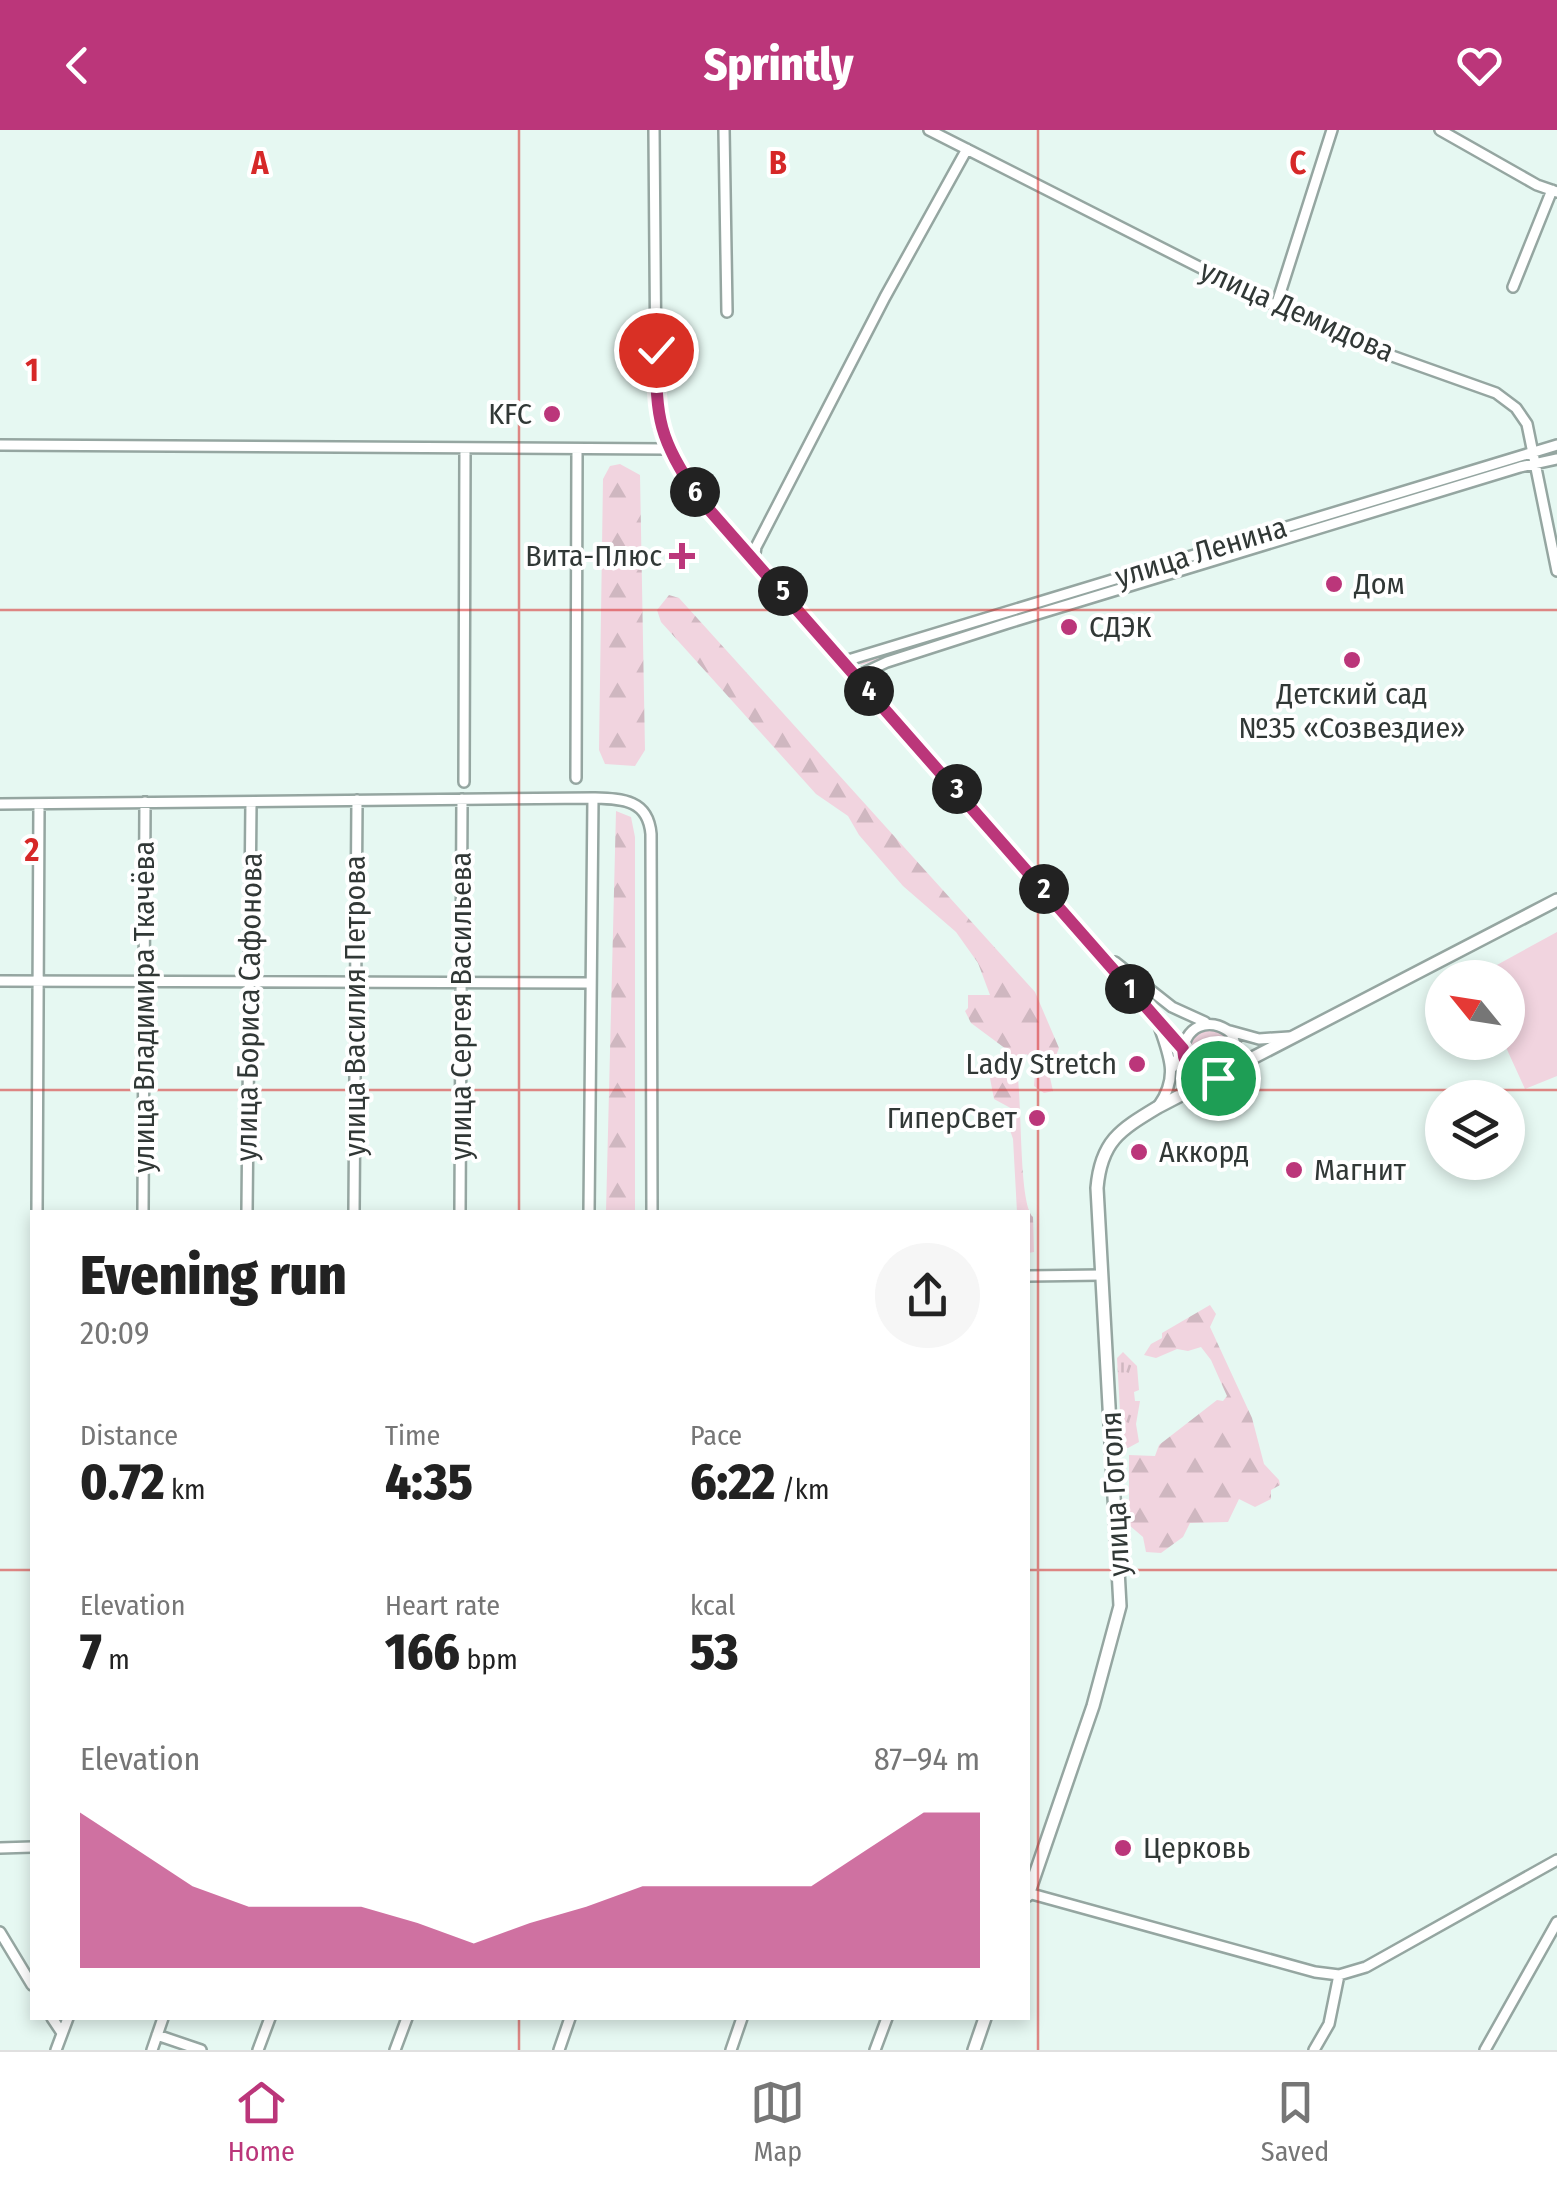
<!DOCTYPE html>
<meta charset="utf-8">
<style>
body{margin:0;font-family:"Fira Sans Condensed",sans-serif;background:#f6f6f6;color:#222;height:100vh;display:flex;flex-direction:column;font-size:38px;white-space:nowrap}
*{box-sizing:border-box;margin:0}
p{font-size:32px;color:#767676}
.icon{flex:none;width:55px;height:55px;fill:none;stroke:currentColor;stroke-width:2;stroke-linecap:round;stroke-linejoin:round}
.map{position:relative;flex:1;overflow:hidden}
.details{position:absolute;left:30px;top:1080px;width:1000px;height:810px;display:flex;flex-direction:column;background:#fff;border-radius:0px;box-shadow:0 5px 15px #0003}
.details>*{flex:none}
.needle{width:65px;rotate:300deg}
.buttons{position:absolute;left:1425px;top:830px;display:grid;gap:20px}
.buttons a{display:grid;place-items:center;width:100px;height:100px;border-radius:50%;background:#fff;box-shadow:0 5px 15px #0003;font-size:50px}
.pin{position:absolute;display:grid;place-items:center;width:85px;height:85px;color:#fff;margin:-42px;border:5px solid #fff;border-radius:50%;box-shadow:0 2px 10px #0007}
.km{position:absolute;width:50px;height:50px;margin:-25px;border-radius:50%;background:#222;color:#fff;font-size:28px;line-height:50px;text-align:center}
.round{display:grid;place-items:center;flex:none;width:105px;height:105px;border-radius:52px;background:#f6f6f6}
.headline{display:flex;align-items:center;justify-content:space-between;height:170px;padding:0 50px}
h1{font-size:55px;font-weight:800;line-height:75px}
.metrics{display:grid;grid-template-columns:repeat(3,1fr);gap:15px;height:170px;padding:10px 50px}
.metrics div{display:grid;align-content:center}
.metrics b{font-size:50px;font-weight:800}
.metrics small{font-size:28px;font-weight:400}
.metrics p{font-size:28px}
.chart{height:280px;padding:20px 50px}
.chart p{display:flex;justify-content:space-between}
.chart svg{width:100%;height:180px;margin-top:10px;fill:#bb367a;opacity:.7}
header{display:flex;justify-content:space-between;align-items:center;height:130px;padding:0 50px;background:#bb367a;color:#fff;font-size:45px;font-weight:800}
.tabs{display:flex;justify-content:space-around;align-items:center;height:140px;border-top:2px solid #e0e0e0;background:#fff;font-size:28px;color:#767676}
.tabs a{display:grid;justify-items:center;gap:5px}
.tabs .current{color:#bb367a}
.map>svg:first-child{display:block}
.grass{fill:url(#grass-tufts)}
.forest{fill:url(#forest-firs)}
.park{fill:#f1d4df}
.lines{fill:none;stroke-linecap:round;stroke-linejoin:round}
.minor-casing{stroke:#95a6a1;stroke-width:14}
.major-casing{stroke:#95a6a1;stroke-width:16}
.minor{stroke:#fff;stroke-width:9}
.major{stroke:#fff;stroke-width:11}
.route-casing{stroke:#fff;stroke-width:20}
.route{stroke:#bb367a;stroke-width:12}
.grid{fill:none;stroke:#d62828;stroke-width:2.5;stroke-opacity:0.55}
.poi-dot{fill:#bb367a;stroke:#fff;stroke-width:4}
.labels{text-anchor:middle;stroke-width:8;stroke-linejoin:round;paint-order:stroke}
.street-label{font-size:30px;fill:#313836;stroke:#fff}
.poi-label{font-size:30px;fill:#313836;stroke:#fff;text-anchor:start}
.grid-label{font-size:32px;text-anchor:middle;font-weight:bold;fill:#d62828;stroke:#fff;stroke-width:8;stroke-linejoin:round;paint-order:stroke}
</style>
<header><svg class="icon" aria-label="back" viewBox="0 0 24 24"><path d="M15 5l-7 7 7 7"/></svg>Sprintly<svg class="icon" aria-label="heart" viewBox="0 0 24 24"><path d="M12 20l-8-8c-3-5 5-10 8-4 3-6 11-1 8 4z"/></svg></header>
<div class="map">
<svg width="1557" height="1920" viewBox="0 0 1557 1920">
<defs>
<pattern id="grass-tufts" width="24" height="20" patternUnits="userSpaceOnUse" patternTransform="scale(2.5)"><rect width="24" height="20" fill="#f1d4df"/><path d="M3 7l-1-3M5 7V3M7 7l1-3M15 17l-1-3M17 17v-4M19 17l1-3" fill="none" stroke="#cfb7c0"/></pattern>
<pattern id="forest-firs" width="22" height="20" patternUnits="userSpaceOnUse" patternTransform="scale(2.5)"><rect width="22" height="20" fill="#f1d4df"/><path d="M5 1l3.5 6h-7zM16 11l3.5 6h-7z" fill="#cfb7c0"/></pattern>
</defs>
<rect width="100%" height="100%" fill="#e6f8f2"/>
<path class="grass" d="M1519 328V331L861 535 859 532Z
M1190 920a20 20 0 1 1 40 0a20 20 0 1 1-40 0Z
M1123 1222 1137 1236 1139 1260 1134 1262 1135 1271H1140L1136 1294 1139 1312 1128 1318 1122 1317 1117 1228Z"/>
<path class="forest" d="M620 334 640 345 645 620 635 636 605 634 599 620 603 349 610 336Z
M669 465 679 468 1035 862 1059 918 1049 943 1053 961 1044 963 1034 956 1036 931 1026 924 1016 935C1023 965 1018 1073 1033 1087L1034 1122 1028 1123V1082H1017L1013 1009 1010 1000 1016 981 994 969 988 938 998 936 1006 927V919L971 893 965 881 968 878V865H990L978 833 956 802 903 756 859 705 848 686 816 664 661 492 657 480Z
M616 681 631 687 635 707V1082H606Z
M1210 1175 1216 1184 1210 1197 1252 1288 1264 1334 1279 1350 1280 1355 1271 1360V1369L1255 1377 1239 1369 1228 1392 1190 1393 1183 1407 1161 1423 1146 1422 1143 1407 1129 1395V1325L1155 1326 1159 1315 1217 1270 1223 1271 1227 1266 1211 1230 1201 1217 1188 1221 1177 1219 1156 1228 1144 1225 1151 1214 1162 1208V1203Z"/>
<path class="park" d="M1557 802V946L1525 959 1504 913 1508 912V848L1475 847Z"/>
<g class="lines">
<defs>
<path id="minor" d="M654 0 656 250 659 296 667 319 699 367 1183 919 1173 937
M724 0 727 182
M929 0 1276 176 1364 216 1496 263 1516 278 1527 294 1557 441
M1440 0 1537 55 1557 62
M1513 157 1552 60
M1276 176 1332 0
M0 315 667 319
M754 429 756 417 885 167 967 19
M845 531 1557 315
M857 546 887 532 1005 494 1520 337 1557 329
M576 648 577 320
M464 652 465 320
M0 674 593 668C622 669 648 669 651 704L652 1082
M1115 832 1172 877 1205 892
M0 851 590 853
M1159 896C1169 926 1179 946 1159 975
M1230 901 1259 909 1289 907
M1214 948 1193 942 1183 925C1183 897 1209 885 1231 903L1237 919 1229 941
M37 1082 39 674
M143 1082 145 672
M247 1082 251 672
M354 1082 357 670
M460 1082 462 669
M589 1082 593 668
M1028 1146 1102 1145
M0 1718 32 1717
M1028 1763 1315 1842 1339 1845 1366 1837 1557 1730
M0 1802 32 1855
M52 1888 62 1903
M157 1905 201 1920
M56 1920 68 1888
M152 1920 163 1888
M258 1920 270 1888
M395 1920 407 1888
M559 1920 570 1888
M731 1920 742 1888
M875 1920 887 1888
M1314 1920 1329 1894 1339 1845
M1485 1920 1557 1792"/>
<path id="major" d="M1028 1765 1093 1576 1120 1476 1097 1058C1101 1011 1120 1000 1158 977L1557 770
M974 1920 985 1888"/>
</defs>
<use href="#minor" class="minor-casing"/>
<use href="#major" class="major-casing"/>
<use href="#minor" class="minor"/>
<use href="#major" class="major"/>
</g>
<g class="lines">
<defs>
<path id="route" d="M656 220C656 292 659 307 698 367L1183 919C1184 940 1198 948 1218 948"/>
</defs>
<use href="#route" class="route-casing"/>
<use href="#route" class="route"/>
</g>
<path class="grid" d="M519 0V1082M1038 0V1920M0 480H1557M0 960H1557M0 1440H32M1028 1440H1557M519 1888V1920"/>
<g class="poi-dot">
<circle cx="552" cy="284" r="10"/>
<path d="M677 411h10v10h10v10h-10v10h-10v-10h-10v-10h10z"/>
<circle cx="1334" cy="454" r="10"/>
<circle cx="1069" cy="497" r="10"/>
<circle cx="1352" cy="530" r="10"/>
<circle cx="1137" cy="934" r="10"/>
<circle cx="1037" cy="988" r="10"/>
<circle cx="1139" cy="1022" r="10"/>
<circle cx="1294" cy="1040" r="10"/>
<circle cx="1123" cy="1718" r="10"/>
</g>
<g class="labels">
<g class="street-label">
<text transform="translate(1297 181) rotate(24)" y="10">улица Демидова</text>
<text transform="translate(1201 422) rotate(-17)" y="10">улица Ленина</text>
<text transform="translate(355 876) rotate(-90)" y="10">улица Василия Петрова</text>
<text transform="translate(461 876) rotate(-90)" y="10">улица Сергея Васильева</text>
<text transform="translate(144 877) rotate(-90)" y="10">улица Владимира Ткачёва</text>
<text transform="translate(249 877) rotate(-89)" y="10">улица Бориса Сафонова</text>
<text transform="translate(1115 1364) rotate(-93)" y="10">улица Гоголя</text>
</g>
<g class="poi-label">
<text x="532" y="294" text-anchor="end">KFC</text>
<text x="662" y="436" text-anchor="end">Вита-Плюс</text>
<text x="1354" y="464">Дом</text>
<text x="1089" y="507">СДЭК</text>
<text x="1352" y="574" text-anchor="middle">Детский сад<tspan x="1352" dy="34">№35 «Созвездие»</tspan></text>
<text x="1117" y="944" text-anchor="end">Lady Stretch</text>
<text x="1017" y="998" text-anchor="end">ГиперСвет</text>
<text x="1159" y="1032">Аккорд</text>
<text x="1314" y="1050">Магнит</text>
<text x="1143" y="1728">Церковь</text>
</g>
</g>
<g class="grid-label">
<text x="260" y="44">A</text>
<text x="778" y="44">B</text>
<text x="1298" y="44">C</text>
<text x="32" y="251">1</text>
<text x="32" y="731">2</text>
</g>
</svg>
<div class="buttons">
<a><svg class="needle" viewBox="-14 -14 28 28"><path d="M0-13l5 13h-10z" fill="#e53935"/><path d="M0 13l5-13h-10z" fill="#767676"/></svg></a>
<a><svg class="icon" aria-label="layers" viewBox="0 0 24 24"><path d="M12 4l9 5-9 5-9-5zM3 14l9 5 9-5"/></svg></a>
</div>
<div class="pin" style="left:1218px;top:948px;background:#1e9e55"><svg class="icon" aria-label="arrive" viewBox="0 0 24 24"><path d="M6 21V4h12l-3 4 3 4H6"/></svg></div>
<div class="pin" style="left:656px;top:220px;background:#d93025"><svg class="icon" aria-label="check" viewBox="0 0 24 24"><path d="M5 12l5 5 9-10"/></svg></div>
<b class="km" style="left:1130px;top:859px">1</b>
<b class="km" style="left:1044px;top:759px">2</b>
<b class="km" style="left:957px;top:659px">3</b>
<b class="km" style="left:869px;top:561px">4</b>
<b class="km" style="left:783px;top:461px">5</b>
<b class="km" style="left:695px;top:362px">6</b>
<section class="details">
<div class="headline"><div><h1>Evening run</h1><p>20:09</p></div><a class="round"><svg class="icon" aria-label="share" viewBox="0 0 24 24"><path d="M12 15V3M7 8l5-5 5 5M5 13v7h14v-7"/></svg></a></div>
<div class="metrics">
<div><p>Distance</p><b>0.72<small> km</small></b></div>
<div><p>Time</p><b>4:35</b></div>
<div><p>Pace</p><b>6:22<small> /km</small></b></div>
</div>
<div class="metrics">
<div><p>Elevation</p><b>7<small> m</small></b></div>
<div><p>Heart rate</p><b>166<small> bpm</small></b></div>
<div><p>kcal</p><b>53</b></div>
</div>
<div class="chart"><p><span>Elevation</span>87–94 m</p>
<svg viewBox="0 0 160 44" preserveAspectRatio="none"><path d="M0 44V6L10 15L20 24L30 29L40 29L50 29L60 33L70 38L80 33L90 29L100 24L110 24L120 24L130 24L140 15L150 6L160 6V44z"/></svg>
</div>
</section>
</div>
<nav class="tabs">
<a class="current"><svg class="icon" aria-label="home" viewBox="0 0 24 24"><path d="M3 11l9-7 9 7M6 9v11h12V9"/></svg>Home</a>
<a><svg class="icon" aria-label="map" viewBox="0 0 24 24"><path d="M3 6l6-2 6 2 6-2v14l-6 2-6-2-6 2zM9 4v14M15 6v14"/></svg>Map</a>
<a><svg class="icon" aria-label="saved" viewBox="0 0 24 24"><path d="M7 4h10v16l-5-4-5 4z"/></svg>Saved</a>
</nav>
